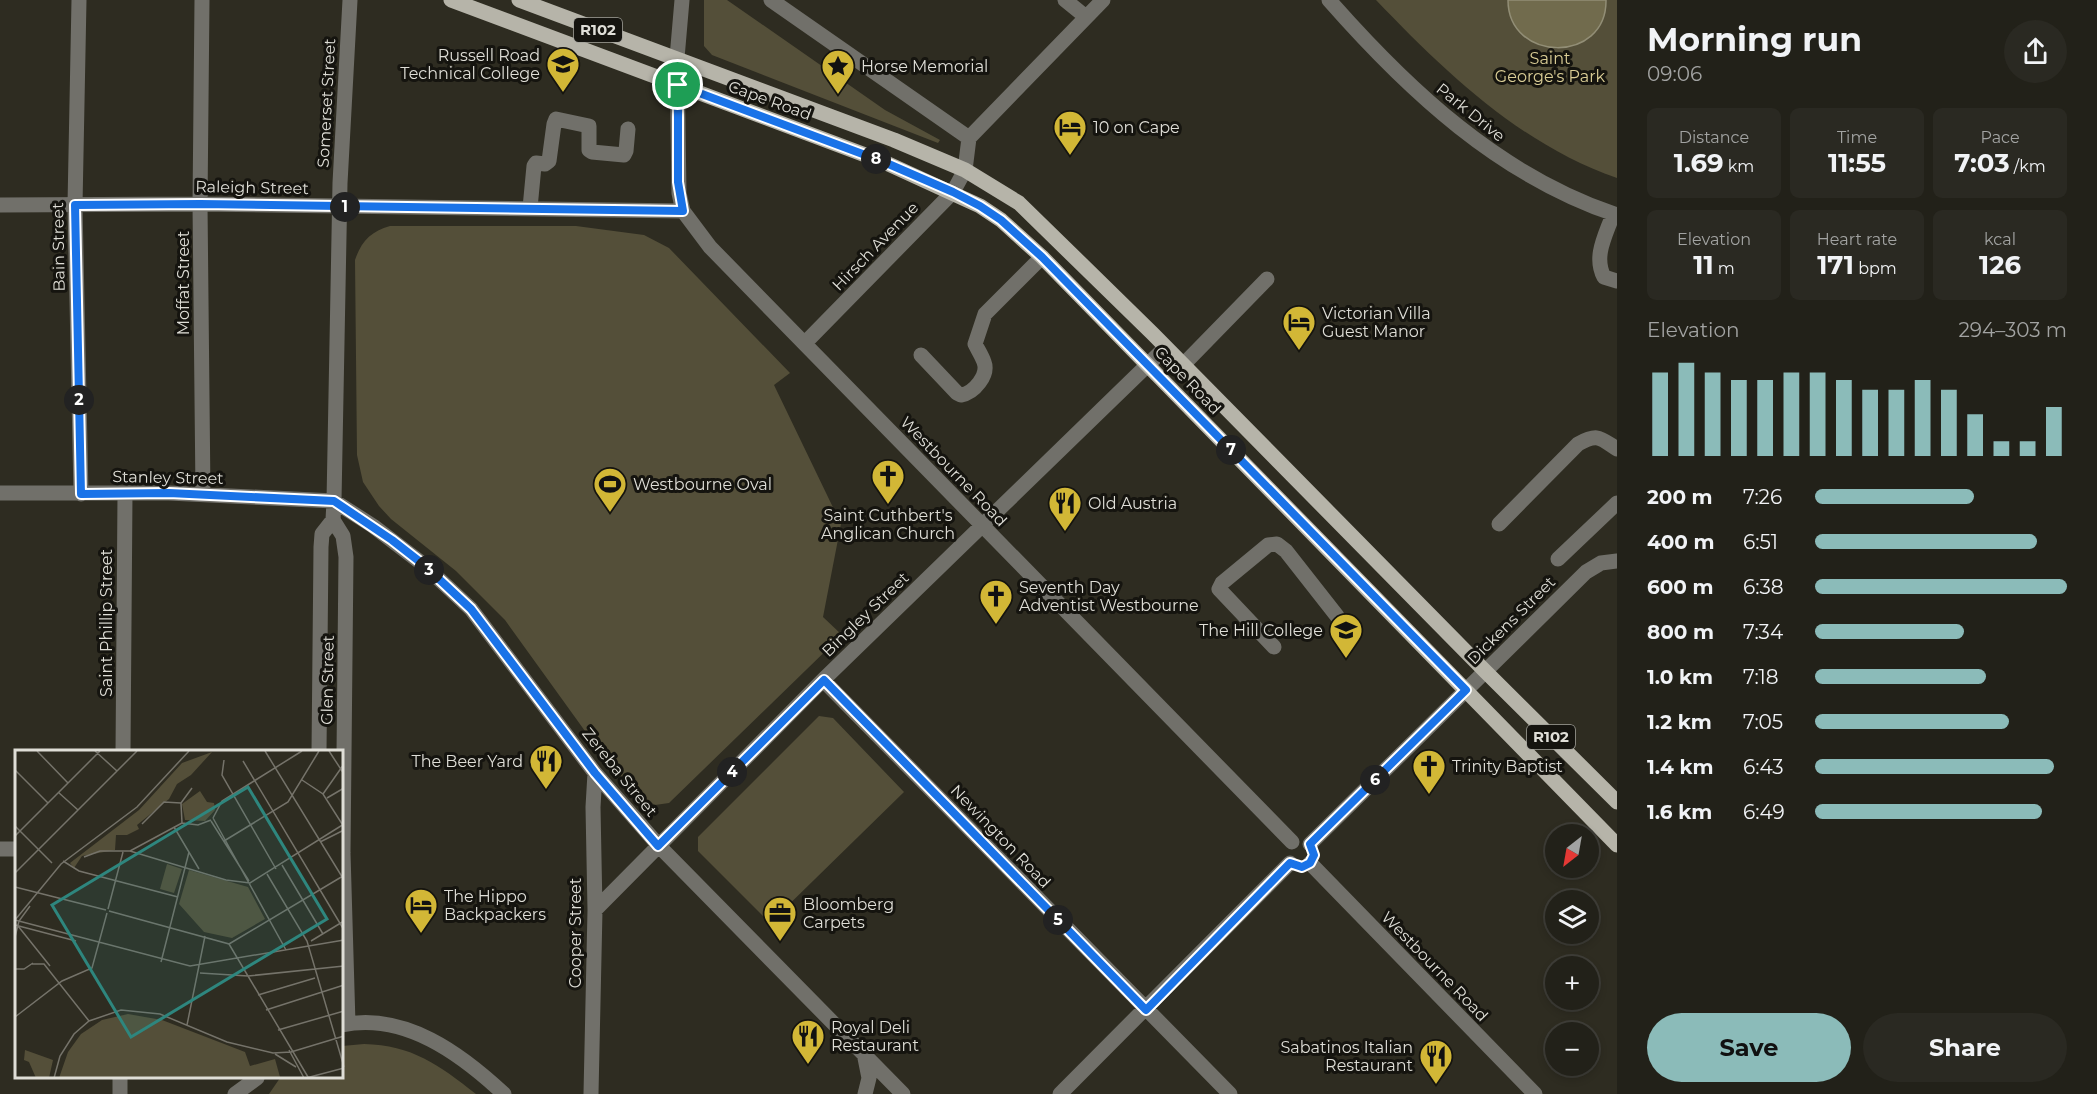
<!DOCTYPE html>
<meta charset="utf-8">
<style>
body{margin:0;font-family:Montserrat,sans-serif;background:#2a2922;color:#f1f3f6;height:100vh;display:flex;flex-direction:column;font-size:22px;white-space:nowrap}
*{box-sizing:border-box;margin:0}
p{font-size:20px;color:#a2a3a2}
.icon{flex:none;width:33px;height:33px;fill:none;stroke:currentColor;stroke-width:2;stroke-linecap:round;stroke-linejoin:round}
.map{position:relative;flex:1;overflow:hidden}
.side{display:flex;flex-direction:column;background:#222119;width:480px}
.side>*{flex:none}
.needle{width:39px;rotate:211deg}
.tools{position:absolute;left:1545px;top:824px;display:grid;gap:12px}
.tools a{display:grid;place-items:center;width:54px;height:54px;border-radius:50%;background:#222119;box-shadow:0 3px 9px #0003,0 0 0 2px #3f3e38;font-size:30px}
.pin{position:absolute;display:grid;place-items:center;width:51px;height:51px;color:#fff;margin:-26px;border:3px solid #fff;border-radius:50%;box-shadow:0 2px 6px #0007}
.km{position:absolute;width:30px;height:30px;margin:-15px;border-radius:50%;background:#222;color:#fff;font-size:16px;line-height:30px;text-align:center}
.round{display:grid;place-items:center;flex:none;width:63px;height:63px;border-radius:32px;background:#2a2922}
.headline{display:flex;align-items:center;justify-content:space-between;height:102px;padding:0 30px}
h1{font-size:33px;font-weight:700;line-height:45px}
.metrics{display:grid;grid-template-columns:repeat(3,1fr);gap:9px;height:102px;padding:6px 30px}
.metrics div{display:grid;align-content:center;border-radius:9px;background:#2a2922;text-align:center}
.metrics b{font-size:26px;font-weight:700}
.metrics small{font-size:16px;font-weight:400}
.metrics p{font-size:16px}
.chart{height:168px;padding:12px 30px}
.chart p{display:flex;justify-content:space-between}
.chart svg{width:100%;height:108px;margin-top:6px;stroke:#8bbbb9;stroke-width:6}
.primary-button{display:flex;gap:12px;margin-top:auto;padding:12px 30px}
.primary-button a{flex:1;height:69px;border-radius:36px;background:#8bbbb9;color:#111;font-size:24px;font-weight:700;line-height:69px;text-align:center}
.primary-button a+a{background:#2a2922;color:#f1f3f6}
ul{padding:0 30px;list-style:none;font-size:20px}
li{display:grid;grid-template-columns:96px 72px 1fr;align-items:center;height:45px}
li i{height:15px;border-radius:8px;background:#8bbbb9}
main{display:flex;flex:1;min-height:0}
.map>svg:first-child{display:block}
.green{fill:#544f39}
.water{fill:#716b4d;stroke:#928e76;stroke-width:1.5}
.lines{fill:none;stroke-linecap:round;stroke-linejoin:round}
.minor{stroke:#71706a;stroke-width:15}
.major{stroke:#b6b4a9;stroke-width:15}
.route-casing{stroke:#fff;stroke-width:12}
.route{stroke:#1a73e8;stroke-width:8}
.labels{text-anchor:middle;stroke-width:6;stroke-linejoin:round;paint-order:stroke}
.shield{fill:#15140f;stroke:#a2a19b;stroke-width:1.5}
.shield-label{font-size:15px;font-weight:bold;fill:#dfded7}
.poi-label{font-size:16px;fill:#dfded7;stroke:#15140f;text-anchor:start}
.park-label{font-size:16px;fill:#dbce96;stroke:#15140f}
.street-label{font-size:16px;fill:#dfded7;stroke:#15140f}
.inset-road{fill:none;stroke:#75736a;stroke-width:1.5}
.view{fill:#2e867e;fill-opacity:0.15;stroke:#2e867e;stroke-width:3}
.inset-edge{fill:none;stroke:#dfded7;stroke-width:3}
</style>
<main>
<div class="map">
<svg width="1617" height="1094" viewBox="0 0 1617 1094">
<rect width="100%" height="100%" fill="#2e2c21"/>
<path class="green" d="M704 0H727L885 110 940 140 938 143 712 55 704 46Z
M1376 0H1617V178C1521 145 1445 72 1376 0Z
M390 226H576L644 235 669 248 790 373 774 385 841 524 823 617 842 635 669 803 655 805 645 799 608 763 505 620 456 571 391 519 379 506 363 482 357 455 355 260C361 242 371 231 390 226Z
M819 716 833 718 904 792 770 923 698 851V837Z
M364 1044C412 1045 439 1065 476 1094H269L280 1078H342V1046Z"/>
<path class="water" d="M1508 0H1606C1607 64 1508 63 1508 0Z"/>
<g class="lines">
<path class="minor" d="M79 0 75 205 81 494
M202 0 200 204 203 495
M682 0 677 58 679 193 683 211 710 247 1292 842
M771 0 969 138
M1065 0 1086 17
M1329 0C1409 91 1500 176 1617 215
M0 205 200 204 683 211
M530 208 534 166 536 163 545 164 549 161 554 124 556 119 589 126V150L592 152 624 155 626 151 628 129
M1613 214C1606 235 1593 256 1604 277L1617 281
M805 343 953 192 965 170 969 138 1103 0
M921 355 957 393 961 395C974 393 989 375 984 362 982 356 978 350 975 344L985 314 1042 257
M1183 365 1267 279
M0 493H169L334 501 373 526 424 565 471 609 595 773 659 846 903 1094
M333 520 343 536 346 557 343 853 348 1024
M1499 524 1578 444C1598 433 1600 438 1617 449
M1558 559 1617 503
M1274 647 1219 589 1222 583 1268 545 1277 544 1286 551 1337 616
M823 680 1230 1094
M123 752 125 494
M319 752 321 547 322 534 333 520 334 501 340 183 350 0
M1310 844 1586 572 1601 563 1617 561
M0 849H16
M1310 863 1535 1094
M595 910 823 680 1165 348
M342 1025C405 1012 461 1054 504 1094
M864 1053 869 1078 865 1094
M120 1094V1078
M235 1094 257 1078
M591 1094 595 910 593 807 595 773
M1060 1094 1290 863"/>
<path class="major" d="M451 0 884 162 980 206 1001 220 1042 257 1617 845
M519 0 894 140 965 170 1019 203 1153 334 1486 672 1617 802"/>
</g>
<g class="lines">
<defs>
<path id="route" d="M678 85 884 162 953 192 980 206 1001 220 1042 257 1466 690 1310 844 1314 855 1310 863 1302 867 1290 863 1146 1010 824 680 658 846 595 773 471 609 424 565 392 540 334 501 169 493 81 494 75 205 200 204 683 211 678 182Z"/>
</defs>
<use href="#route" class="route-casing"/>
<use href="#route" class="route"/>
</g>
<defs>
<symbol id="university-pin" viewBox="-11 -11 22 30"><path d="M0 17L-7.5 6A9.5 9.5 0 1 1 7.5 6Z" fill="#d2b736" stroke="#15140f"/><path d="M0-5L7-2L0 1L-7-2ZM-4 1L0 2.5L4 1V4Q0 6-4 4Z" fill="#111"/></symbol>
<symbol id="sight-pin" viewBox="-11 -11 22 30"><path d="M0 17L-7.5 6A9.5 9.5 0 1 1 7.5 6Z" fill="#d2b736" stroke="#15140f"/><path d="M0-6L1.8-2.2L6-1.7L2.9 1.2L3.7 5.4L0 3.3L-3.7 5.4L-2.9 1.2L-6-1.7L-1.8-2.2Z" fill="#111"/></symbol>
<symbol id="hotel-pin" viewBox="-11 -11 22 30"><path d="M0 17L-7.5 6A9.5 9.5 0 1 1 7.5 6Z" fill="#d2b736" stroke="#15140f"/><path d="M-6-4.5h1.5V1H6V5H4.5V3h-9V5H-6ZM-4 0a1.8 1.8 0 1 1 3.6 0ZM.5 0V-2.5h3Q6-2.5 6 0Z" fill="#111"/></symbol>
<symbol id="church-pin" viewBox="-11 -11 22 30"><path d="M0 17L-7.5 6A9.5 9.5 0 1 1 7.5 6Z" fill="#d2b736" stroke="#15140f"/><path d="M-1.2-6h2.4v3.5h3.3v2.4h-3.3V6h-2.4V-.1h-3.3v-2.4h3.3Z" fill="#111"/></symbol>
<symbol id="stadium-pin" viewBox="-11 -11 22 30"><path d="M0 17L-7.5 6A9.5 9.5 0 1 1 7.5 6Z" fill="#d2b736" stroke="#15140f"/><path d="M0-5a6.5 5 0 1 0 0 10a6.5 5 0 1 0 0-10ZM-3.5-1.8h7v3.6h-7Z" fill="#111"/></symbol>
<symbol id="restaurant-pin" viewBox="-11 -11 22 30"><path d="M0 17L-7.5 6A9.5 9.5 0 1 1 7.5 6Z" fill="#d2b736" stroke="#15140f"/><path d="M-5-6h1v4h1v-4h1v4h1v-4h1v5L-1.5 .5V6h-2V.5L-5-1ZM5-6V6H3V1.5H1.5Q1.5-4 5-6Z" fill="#111"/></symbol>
<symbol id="school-pin" viewBox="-11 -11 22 30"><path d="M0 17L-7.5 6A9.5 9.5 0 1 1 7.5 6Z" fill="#d2b736" stroke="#15140f"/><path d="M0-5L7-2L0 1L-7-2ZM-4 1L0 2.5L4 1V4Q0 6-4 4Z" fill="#111"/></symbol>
<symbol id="office-pin" viewBox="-11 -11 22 30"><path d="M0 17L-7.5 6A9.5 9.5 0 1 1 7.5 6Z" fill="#d2b736" stroke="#15140f"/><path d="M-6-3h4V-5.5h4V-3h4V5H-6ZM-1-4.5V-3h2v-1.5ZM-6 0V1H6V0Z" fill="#111"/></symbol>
</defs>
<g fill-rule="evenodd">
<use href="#university-pin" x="544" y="45" width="38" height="52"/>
<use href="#sight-pin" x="819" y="47" width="38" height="52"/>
<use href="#hotel-pin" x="1051" y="108" width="38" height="52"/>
<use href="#hotel-pin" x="1280" y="303" width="38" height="52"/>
<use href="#church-pin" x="869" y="457" width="38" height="52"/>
<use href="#stadium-pin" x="591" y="465" width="38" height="52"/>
<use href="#restaurant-pin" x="1046" y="484" width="38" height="52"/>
<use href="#church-pin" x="977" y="577" width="38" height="52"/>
<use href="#school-pin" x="1327" y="611" width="38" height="52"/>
<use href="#restaurant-pin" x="527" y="742" width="38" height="52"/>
<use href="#church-pin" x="1410" y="747" width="38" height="52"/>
<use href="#hotel-pin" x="402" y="886" width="38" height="52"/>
<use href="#office-pin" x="761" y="894" width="38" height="52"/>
<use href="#restaurant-pin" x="789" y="1017" width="38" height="52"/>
<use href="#restaurant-pin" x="1417" y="1037" width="38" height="52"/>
</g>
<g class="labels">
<g class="shield">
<rect x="574" y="18" width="48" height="24" rx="4.5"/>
<rect x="1527" y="725" width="48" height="24" rx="4.5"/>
</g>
<g class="shield-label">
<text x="598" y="35">R102</text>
<text x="1551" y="742">R102</text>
</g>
<g class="poi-label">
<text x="540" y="61" text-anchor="end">Russell Road<tspan x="540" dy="18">Technical College</tspan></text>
<text x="861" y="72">Horse Memorial</text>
<text x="1093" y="133">10 on Cape</text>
<text x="1322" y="319">Victorian Villa<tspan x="1322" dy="18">Guest Manor</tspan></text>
<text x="633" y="490">Westbourne Oval</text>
<text x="1088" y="509">Old Austria</text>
<text x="888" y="521" text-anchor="middle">Saint Cuthbert's<tspan x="888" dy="18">Anglican Church</tspan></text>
<text x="1019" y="593">Seventh Day<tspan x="1019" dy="18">Adventist Westbourne</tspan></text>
<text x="1323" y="636" text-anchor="end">The Hill College</text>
<text x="523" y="767" text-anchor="end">The Beer Yard</text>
<text x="1452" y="772">Trinity Baptist</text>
<text x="444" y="902">The Hippo<tspan x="444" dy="18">Backpackers</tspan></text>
<text x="803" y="910">Bloomberg<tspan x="803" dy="18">Carpets</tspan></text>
<text x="831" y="1033">Royal Deli<tspan x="831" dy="18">Restaurant</tspan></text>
<text x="1413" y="1053" text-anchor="end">Sabatinos Italian<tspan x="1413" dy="18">Restaurant</tspan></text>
</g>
<g class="park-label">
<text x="1550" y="64">Saint<tspan x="1550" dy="18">George's Park</tspan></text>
</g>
<g class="street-label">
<text transform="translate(770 100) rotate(20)" y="6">Cape Road</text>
<text transform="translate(326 103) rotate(-87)" y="6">Somerset Street</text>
<text transform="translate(1471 112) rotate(39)" y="6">Park Drive</text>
<text transform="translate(252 187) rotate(1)" y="6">Raleigh Street</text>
<text transform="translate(875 246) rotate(-46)" y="6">Hirsch Avenue</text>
<text transform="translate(58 247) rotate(-91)" y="6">Bain Street</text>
<text transform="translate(183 283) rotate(-90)" y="6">Moffat Street</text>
<text transform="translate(1188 380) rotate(46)" y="6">Cape Road</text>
<text transform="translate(954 471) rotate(46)" y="6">Westbourne Road</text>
<text transform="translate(168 477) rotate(1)" y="6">Stanley Street</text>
<text transform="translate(865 614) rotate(-44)" y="6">Bingley Street</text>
<text transform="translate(1511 620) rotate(-45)" y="6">Dickens Street</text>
<text transform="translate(106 623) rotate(-90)" y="6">Saint Phillip Street</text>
<text transform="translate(327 680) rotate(-89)" y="6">Glen Street</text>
<text transform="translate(620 772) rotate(51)" y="6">Zereba Street</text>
<text transform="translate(1001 836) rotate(46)" y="6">Newington Road</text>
<text transform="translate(575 933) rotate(-90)" y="6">Cooper Street</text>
<text transform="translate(1435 966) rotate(46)" y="6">Westbourne Road</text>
</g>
</g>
<g transform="translate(15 750)">
<rect width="328" height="328" fill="#2e2c21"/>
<path d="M197 2 176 25 162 34 154 49 122 75 124 79 112 85H101L100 100 67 106 59 118 55 113 124 60 167 13ZM185 41 192 52 199 53 200 60 190 71 170 70 167 54ZM152 114 167 119 159 143 145 139ZM174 120 233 137 250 169 217 188 189 182 164 154ZM113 264 147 270 230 302 235 316 260 309 265 327 269 328H44L53 302 66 284 87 270ZM10 300 38 310 34 328H21L14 312 9 310Z" fill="#544f39"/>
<path class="inset-road" d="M22 1 53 33M80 1 102 21M250 1 329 130M314 1 329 24M209 10 207 25 261 119M228 11 329 180M0 20 33 53M287 30 308 44 329 77M43 42 63 60M308 44 329 14M312 48 329 38M198 68 271 200M198 68 207 51 287 1M196 71 234 131M167 73 166 53 177 38M167 73 183 75 196 70M127 74 149 52 166 53M0 76 37 113M159 77 184 119M0 86 85 1M209 91 273 52 304 1M305 92 329 80M115 101 167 73M69 107 85 101H115L211 130 235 133 329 74M48 111 64 121 163 147M267 115 308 184M0 123 122 1M252 124 292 191 329 317M0 137 91 160M93 159 108 102M94 161 214 194 293 327M0 170 175 216 329 190M0 170 46 114 122 57 174 1M0 175 61 191M3 176 35 216M0 187 4 171 15 156M296 191 329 171M214 194 328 126M146 212 174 102M17 214H29L74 271M0 219H9L18 213M185 223 233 226 329 216M243 245 300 228M251 260 329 235M0 267 47 231 77 218 92 163M172 275 190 186M263 280 329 261M274 300 289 328M260 304 281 317M39 328 45 306 59 284 74 271 106 260 145 264 212 292 258 303 276 302 329 286M291 328 329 318"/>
<path class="view" d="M233 37 312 169 116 287 37 155Z"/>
<rect width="328" height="328" class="inset-edge"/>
</g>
</svg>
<div class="tools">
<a><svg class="needle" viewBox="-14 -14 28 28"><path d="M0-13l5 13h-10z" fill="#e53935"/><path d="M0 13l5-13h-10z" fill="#a2a3a2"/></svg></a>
<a><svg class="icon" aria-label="layers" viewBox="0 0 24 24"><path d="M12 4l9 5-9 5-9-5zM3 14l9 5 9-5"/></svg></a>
<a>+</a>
<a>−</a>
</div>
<div class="pin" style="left:678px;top:85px;background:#1e9e55"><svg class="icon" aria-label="arrive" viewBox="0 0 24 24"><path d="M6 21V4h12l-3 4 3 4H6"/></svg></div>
<b class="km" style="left:345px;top:207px">1</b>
<b class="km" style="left:79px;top:400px">2</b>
<b class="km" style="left:429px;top:570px">3</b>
<b class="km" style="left:732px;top:772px">4</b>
<b class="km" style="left:1058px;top:920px">5</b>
<b class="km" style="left:1375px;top:780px">6</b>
<b class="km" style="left:1231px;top:450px">7</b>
<b class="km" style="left:876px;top:159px">8</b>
</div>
<section class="side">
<div class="headline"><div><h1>Morning run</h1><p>09:06</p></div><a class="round"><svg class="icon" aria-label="share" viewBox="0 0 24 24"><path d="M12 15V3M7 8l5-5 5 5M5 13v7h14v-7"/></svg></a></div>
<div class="metrics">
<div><p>Distance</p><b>1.69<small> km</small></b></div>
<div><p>Time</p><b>11:55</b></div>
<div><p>Pace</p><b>7:03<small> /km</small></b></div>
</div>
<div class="metrics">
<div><p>Elevation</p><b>11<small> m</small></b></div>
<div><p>Heart rate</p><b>171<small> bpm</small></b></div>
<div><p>kcal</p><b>126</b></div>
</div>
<div class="chart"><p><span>Elevation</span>294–303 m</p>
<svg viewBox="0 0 160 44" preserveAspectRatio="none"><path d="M5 44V10M15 44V6M25 44V10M35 44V13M45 44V13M55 44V10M65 44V10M75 44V13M85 44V17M95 44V17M105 44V13M115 44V17M125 44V27M135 44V38M145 44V38M155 44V24"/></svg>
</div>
<ul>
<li><b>200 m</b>7:26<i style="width:63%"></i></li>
<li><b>400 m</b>6:51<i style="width:88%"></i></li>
<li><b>600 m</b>6:38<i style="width:100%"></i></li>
<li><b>800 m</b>7:34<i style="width:59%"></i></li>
<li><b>1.0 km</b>7:18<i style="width:68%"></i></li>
<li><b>1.2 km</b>7:05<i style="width:77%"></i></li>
<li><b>1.4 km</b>6:43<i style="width:95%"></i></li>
<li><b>1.6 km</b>6:49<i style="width:90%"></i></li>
</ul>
<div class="primary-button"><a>Save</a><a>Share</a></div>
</section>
</main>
